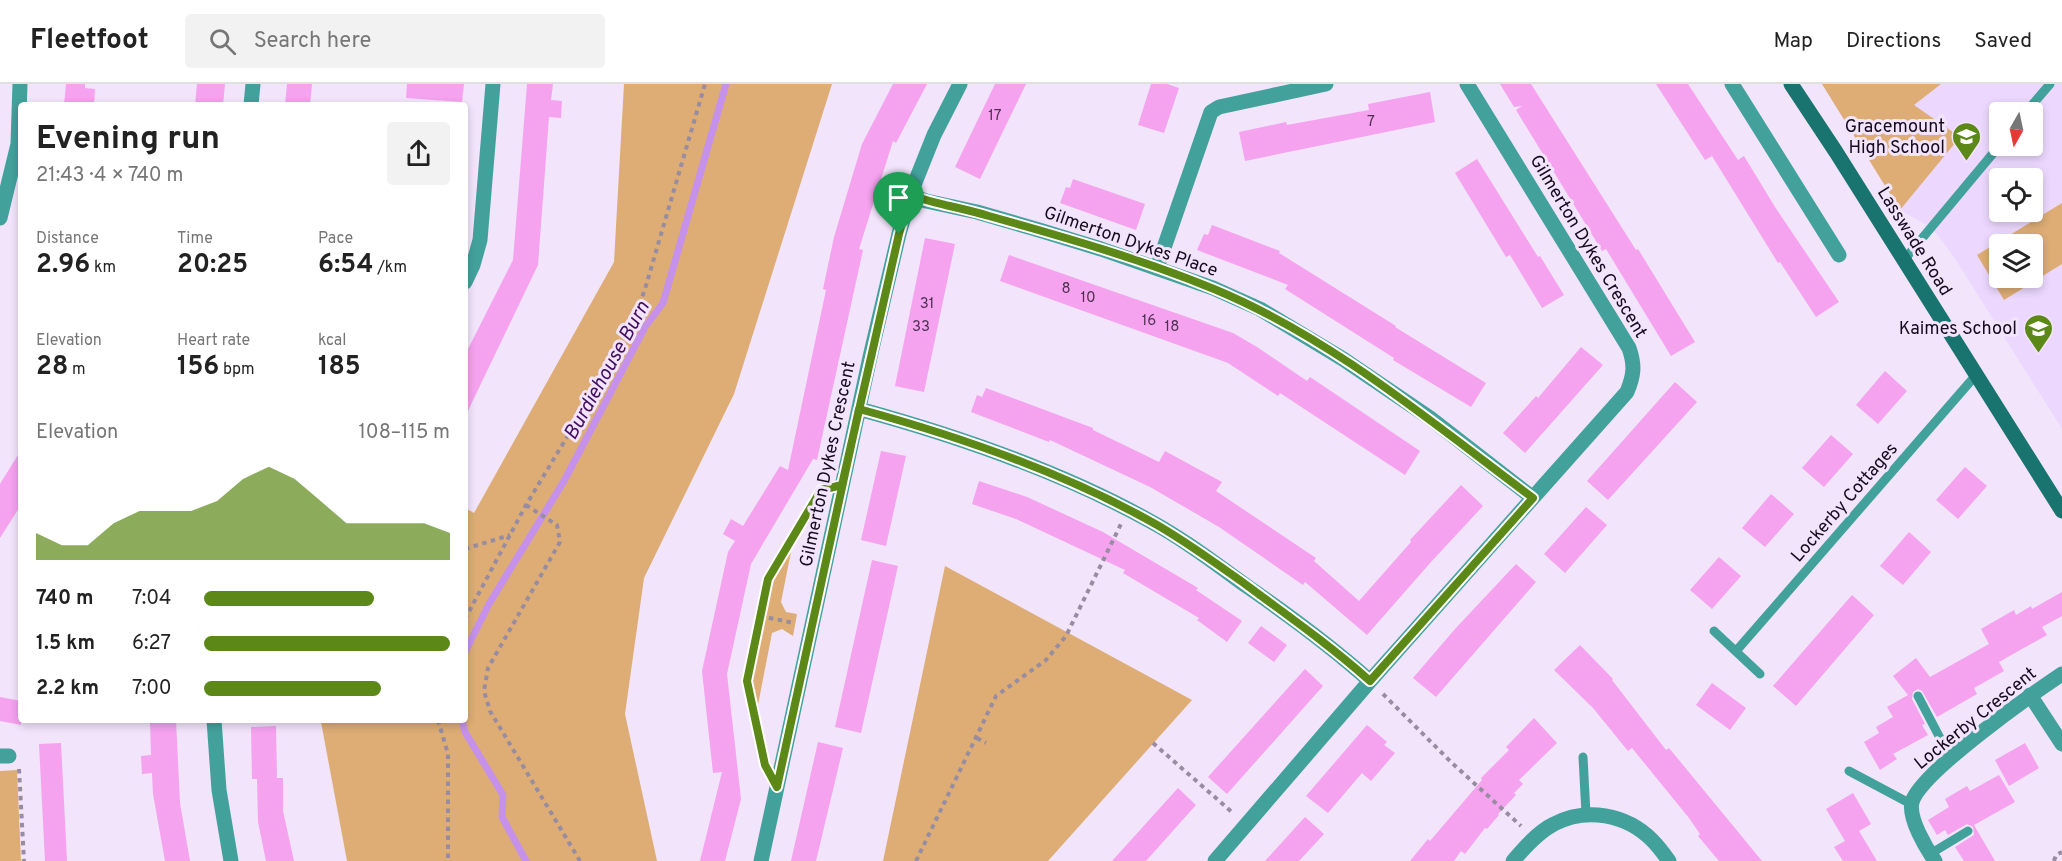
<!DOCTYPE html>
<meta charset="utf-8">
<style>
body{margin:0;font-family:Overpass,sans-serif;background:#f2f2f2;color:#222;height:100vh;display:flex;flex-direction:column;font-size:22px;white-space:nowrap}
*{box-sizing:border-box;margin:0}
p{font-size:20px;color:#767676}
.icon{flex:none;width:33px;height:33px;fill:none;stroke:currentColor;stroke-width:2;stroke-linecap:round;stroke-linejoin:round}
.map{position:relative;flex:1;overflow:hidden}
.side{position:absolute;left:18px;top:18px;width:450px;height:621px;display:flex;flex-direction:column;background:#fff;border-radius:6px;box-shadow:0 3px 9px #0003}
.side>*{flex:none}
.needle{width:39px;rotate:189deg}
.fabs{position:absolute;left:1989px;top:18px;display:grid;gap:12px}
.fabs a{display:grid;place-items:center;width:54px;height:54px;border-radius:6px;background:#fff;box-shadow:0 3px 9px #0003;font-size:30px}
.pin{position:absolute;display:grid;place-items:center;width:51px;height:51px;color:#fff;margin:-62px -26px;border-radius:50% 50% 50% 0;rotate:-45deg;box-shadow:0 0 6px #0007}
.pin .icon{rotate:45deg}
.round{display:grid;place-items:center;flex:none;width:63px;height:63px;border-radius:6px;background:#f2f2f2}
.head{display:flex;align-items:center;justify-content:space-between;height:102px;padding:0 18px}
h1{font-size:33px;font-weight:700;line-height:45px}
.metrics{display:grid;grid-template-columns:repeat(3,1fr);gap:9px;height:102px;padding:6px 18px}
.metrics div{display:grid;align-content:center}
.metrics b{font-size:26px;font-weight:700}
.metrics small{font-size:16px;font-weight:400}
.metrics p{font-size:16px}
.chart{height:168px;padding:12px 18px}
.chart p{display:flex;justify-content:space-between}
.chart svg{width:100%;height:108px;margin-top:6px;fill:#5c8817;opacity:.7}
ul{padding:0 18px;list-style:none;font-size:20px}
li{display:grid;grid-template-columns:96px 72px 1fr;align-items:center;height:45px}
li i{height:15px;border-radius:8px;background:#5c8817}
header{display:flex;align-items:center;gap:36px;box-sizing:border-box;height:84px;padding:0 30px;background:#fff;border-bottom:2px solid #e0e0e0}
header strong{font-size:28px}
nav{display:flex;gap:33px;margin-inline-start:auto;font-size:21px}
.search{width:420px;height:54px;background:#f2f2f2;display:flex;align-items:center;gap:15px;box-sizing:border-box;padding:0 21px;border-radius:6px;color:#767676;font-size:22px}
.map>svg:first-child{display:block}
.built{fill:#ecd8fe;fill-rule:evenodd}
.green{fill:#ddad75;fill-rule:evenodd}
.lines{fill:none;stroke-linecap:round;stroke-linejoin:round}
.stream{stroke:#c591eb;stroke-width:7}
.building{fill:#f5a2ef}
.path{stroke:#988ca1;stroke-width:4;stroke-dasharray:4.5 4.5;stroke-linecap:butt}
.lane{stroke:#43a19c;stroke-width:9}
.street{stroke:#43a19c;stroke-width:15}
.secondary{stroke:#19746f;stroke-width:15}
.route-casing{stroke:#fff;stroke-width:12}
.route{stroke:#5c8817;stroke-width:8}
.labels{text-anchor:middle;stroke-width:6;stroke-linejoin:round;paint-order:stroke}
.number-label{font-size:15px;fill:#4e3152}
.poi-label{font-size:18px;fill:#160b1e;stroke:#f1e4fb;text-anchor:end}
.street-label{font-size:18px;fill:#160b1e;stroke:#f1e4fb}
.water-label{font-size:20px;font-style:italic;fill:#430e5f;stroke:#f1e4fb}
</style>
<header>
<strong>Fleetfoot</strong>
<div class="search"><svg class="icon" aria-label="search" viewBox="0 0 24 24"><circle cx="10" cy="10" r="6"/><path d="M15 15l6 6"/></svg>Search here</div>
<nav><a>Map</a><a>Directions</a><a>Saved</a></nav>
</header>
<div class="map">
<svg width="2062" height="777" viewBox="0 0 2062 777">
<rect width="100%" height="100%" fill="#f1e4fb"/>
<path class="built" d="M1822 0H2062V345L1954 173 1932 144 1900 126ZM2000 28H2032V62H2000ZM2000 94H2032V128H2000ZM2000 160H2032V194H2000Z"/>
<path class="green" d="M624 0H832L734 310 644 494 625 630 657 777H347L321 638 340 636H465V424L474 429 614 178Z
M1822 0H1941L1914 21 1960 53 1900 126Z
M2062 119V180L2004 216 1977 171ZM2000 160H2032V194H2000Z
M792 463 781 518 786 528 797 530 793 552 782 545 772 549 757 626 751 594 772 497Z
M945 482 1192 616 1048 777H883Z
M17 686 21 777H0V687Z"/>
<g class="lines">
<path class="stream" d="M465 568 489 520 564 397 645 243 663 219 726 0
M462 636 465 648 503 711 502 733 526 777"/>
</g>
<path class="building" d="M66 0H85V4L95 5 94 21H64Z
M197 0H225L223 21H195Z
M287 0H312L310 21H285Z
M407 0H464L462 18 406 14Z
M527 0H553L551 16 562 17 561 34 549 33 538 181 465 333V271L513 176Z
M893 0H927L896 59 893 57 859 165 863 166 817 376 813 375 751 480 727 590 741 715 725 777H700L722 688 713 689 702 587 728 468 735 457 723 450 731 435 743 442 780 382 788 386 826 206 823 205 834 153 862 60Z
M995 0H1026L980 95 955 83Z
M1151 0H1167L1179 4 1164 49 1138 41Z
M1500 0H1531L1636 166 1638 165 1695 258 1671 272 1606 165 1602 167 1516 26 1522 22 1514 23Z
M1656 0H1688L1738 76 1744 72 1775 123 1839 218 1816 233 1780 178 1778 179 1712 72 1705 76Z
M1430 8 1435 38 1245 77 1239 48 1286 38 1287 41 1369 26 1368 20Z
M1477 75 1538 173 1540 172 1564 211 1542 224 1510 171 1506 173 1455 89Z
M1073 95 1145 120 1136 146 1060 119 1066 103 1070 104Z
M1212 141 1280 167 1279 169 1396 242 1395 243 1486 299 1471 323 1393 276 1394 274 1285 205 1288 201 1197 166 1204 150 1208 151Z
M925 154 955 160 924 308 895 302Z
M1009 171 1233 249 1257 263 1307 297 1310 293 1420 367 1405 391 1280 309 1278 312 1228 279 1000 197Z
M1581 263 1603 281 1525 369 1503 349 1536 312 1538 314Z
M1885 287 1907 307 1878 340 1856 321Z
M1675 298 1697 318 1608 416 1587 397Z
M986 304 1093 344V346L1159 378 1165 367 1222 398 1216 407 1316 474 1314 477 1359 517 1411 458 1410 456 1461 401 1483 422 1431 478 1367 551 1305 498 1303 501 1219 443 1150 403 1050 356 1049 358 971 328 977 311 982 313Z
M1831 351 1853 370 1824 403 1802 384Z
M21 366V421L0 454V400Z
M881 367 906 372 886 462 861 456Z
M1965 383 1987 402 1958 435 1936 416Z
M979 397 1027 413 1103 448 1198 504 1196 506 1242 537 1227 558 1197 536 1199 534 1123 489 1125 486 1016 435 972 420Z
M1771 410 1794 430 1765 463 1742 444Z
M1586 423 1607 441 1565 489 1544 470Z
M1909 448 1931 468 1903 501 1880 482Z
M1719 473 1741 492 1712 525 1690 506Z
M872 476 898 482 861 649 835 643Z
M1516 480 1536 498 1436 613 1413 594 1455 545Z
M2062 508V532L2042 543 2047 551 1999 578 2004 587 1974 604 1977 610 1937 633 1922 607 1918 605 1913 608 1912 615 1925 640 1922 641 1928 651 1893 670 1897 675 1880 686 1864 658 1879 649 1876 643 1893 633 1887 623 1908 611 1893 592 1916 574 1930 593 1989 560 1981 545 2014 526 2016 531 2031 522 2032 525Z
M1852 511 1874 531 1796 622 1773 602Z
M1261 542 1287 561 1274 578 1248 559Z
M1580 561 1613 595 1612 596 1666 666 1669 664 1762 777H1719L1698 752 1700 750 1689 734 1632 664 1628 667 1593 624 1554 586Z
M1305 585 1323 602 1227 710 1208 693Z
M1712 599 1746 624 1730 646 1696 621Z
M0 613 21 617V641L0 637Z
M1534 634 1557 659 1519 696 1523 700 1514 709 1516 711 1498 730 1499 731 1487 745 1485 744 1465 770 1461 767 1454 777H1410L1428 755 1430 757 1482 696 1481 694 1509 666 1506 663Z
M150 636H176L180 719 190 777H165L153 710 152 689 142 690 141 672 151 671Z
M1367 641 1387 658 1384 661 1395 669 1371 697 1362 689 1328 729 1306 712Z
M276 642 277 694H283V727L294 777H266L258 738 257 695H252L251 643Z
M818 658 843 664 816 777H791Z
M61 659 67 777H45L39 660Z
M2025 659 2039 684 2009 702 1995 676Z
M1999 691 2015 718 1974 741 1995 777H1964L1955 763 1974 751 1973 743 1967 740 1948 751 1945 746 1937 751 1928 736 1949 723 1945 715 1967 702 1970 707Z
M1178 704 1196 721 1146 777H1112Z
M1853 709 1871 740 1859 747 1877 777H1843L1834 763 1845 757 1826 725Z
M1305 733 1324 750 1299 777H1265Z"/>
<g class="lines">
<path class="path" d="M526 421 557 441 560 458 488 584 484 607 490 627 580 777
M465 465 510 451
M760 532 794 539
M465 535 526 421 628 252 645 205 705 0
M1383 610 1452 679 1521 742
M438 636 448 670V777
M977 654 986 659
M1153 659 1233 729
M763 673 747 597 760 532 768 495 820 407
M19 685 24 777
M916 777 996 612 1046 576 1066 552 1121 440
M2054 777 2056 771 2062 768"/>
<path class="lane" d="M2026 28 2050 0
M1904 176 2000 61
M1714 547 1760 590
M1737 566 1976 291
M1918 612 1951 675
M1583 673 1586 730
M1849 687 1911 720
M1930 770 1968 747"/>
<path class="street" d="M1732 0 1839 171
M251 21 253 0
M910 111 926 117 977 128 1039 146 1101 165 1213 204 1260 225 1343 275 1430 334 1533 414
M0 134 18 60 20 0
M1157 184 1211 28 1219 23 1326 0
M465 198 473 181 480 156 493 0
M859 325C958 352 1060 387 1150 437 1185 456 1216 480 1248 503 1290 532 1332 563 1370 597
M2030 611 2062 660
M214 636 219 706 231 777
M0 672H9
M761 777 870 273 899 150 910 111 934 51 960 0
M1215 777 1370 597 1627 308C1634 291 1635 281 1629 264L1467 0
M1513 777C1524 764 1538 748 1554 740 1586 723 1626 730 1652 756 1658 762 1664 770 1669 777
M1935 777C1926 764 1908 734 1912 718 1921 688 2032 610 2062 590"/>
<path class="secondary" d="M1791 0 1836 68 2062 427"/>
</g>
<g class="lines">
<defs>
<path id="route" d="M899 150 842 401 821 406 768 495 747 597 765 681 777 703 859 325C958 352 1060 387 1150 437 1183 455 1214 478 1245 500 1287 531 1331 562 1370 597L1533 414C1431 338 1332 254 1214 205 1141 175 1064 153 989 132 963 124 935 120 910 111L899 150"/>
</defs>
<use href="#route" class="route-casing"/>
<use href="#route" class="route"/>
</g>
<defs>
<symbol id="school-pin" viewBox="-11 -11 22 30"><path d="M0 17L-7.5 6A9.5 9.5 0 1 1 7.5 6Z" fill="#5c8817" stroke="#f1e4fb"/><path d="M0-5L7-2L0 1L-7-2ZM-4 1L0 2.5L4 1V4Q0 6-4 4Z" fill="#fff"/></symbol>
</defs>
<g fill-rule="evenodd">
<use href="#school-pin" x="1950" y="36" width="33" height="45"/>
<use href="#school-pin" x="2022" y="228" width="33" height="45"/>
</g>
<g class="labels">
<g class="number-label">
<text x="995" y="36">17</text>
<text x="1371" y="42">7</text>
<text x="1066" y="209">8</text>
<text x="1088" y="218">10</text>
<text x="927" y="224">31</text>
<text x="1149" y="241">16</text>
<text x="921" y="247">33</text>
<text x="1172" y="247">18</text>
</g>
<g class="poi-label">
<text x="1945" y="48">Gracemount<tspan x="1945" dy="21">High School</tspan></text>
<text x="2017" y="250">Kaimes School</text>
</g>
<g class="street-label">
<text transform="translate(1131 157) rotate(19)" y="6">Gilmerton Dykes Place</text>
<text transform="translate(1915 157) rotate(58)" y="6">Lasswade Road</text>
<text transform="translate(1589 162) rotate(59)" y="6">Gilmerton Dykes Crescent</text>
<text transform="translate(827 380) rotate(-78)" y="6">Gilmerton Dykes Crescent</text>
<text transform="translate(1844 418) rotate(-49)" y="6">Lockerby Cottages</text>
<text transform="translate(1975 634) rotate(-39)" y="6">Lockerby Crescent</text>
</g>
<g class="water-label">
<text transform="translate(606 286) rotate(-61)" y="7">Burdiehouse Burn</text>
</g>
</g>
</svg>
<div class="fabs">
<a><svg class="needle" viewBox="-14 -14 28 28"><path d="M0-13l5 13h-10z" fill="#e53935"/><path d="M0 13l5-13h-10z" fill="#767676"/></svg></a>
<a><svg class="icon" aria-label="locate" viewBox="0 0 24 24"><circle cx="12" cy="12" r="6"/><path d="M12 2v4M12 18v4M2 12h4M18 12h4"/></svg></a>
<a><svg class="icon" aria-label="layers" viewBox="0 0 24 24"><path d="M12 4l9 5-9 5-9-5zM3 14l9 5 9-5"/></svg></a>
</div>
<div class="pin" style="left:899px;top:150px;background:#1e9e55"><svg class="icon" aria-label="arrive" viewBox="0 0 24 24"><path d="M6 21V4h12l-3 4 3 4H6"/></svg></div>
<section class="side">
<div class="head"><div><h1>Evening run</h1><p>21:43 · 4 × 740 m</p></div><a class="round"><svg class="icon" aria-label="share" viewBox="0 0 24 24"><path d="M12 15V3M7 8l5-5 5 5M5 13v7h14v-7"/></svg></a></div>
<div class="metrics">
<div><p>Distance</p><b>2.96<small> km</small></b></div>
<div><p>Time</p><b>20:25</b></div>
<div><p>Pace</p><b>6:54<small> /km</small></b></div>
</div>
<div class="metrics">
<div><p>Elevation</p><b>28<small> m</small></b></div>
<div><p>Heart rate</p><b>156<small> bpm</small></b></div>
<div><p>kcal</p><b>185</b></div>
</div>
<div class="chart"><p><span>Elevation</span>108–115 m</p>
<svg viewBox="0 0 160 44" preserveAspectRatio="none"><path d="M0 44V33L10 38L20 38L30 29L40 24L50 24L60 24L70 20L80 11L90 6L100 11L110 20L120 29L130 29L140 29L150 29L160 33V44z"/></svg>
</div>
<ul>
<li><b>740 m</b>7:04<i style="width:69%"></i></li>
<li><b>1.5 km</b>6:27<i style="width:100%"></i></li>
<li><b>2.2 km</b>7:00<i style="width:72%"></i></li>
</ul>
</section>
</div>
